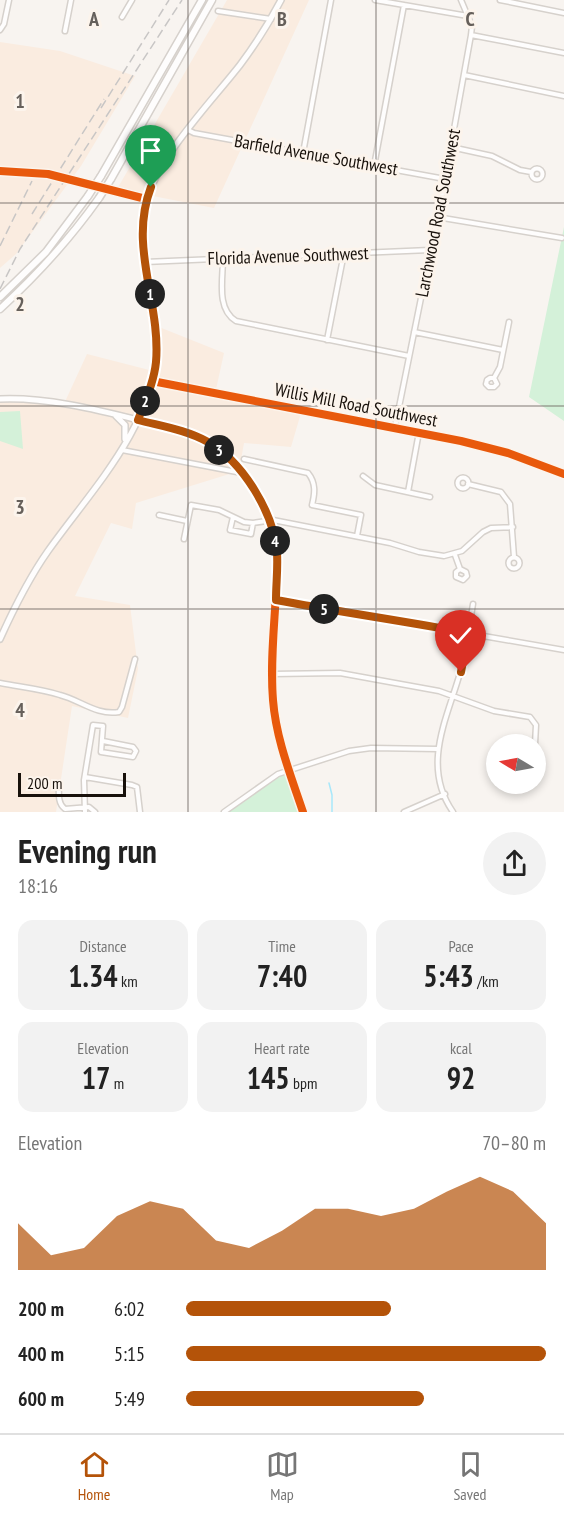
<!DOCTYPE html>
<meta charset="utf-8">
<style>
body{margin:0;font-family:"PT Sans Narrow",sans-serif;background:#f2f2f2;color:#222;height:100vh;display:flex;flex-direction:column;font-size:22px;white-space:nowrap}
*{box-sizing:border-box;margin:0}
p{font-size:20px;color:#767676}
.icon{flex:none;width:33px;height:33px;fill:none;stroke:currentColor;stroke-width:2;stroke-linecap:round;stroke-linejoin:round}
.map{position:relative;height:812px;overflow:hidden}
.details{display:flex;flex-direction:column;background:#fff;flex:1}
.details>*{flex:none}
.needle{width:39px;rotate:280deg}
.fabs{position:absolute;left:486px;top:734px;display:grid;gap:12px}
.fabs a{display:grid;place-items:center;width:60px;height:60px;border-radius:50%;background:#fff;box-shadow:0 3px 9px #0003;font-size:30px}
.scale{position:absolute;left:18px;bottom:15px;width:108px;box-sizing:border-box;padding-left:6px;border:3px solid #18110b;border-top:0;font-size:16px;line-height:21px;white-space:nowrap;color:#18110b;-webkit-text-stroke:4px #fcf4ec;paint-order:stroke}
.pin{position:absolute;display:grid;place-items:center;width:51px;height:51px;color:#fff;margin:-62px -26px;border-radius:50% 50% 50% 0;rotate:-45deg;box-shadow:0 0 6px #0007}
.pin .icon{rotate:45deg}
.km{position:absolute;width:30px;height:30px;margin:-15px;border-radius:50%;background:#222;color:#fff;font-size:16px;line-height:30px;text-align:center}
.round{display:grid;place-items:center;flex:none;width:63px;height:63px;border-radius:32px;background:#f2f2f2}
.headline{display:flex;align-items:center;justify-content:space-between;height:102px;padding:0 18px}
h1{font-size:33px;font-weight:700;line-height:45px}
.stats{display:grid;grid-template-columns:repeat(3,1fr);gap:9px;height:102px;padding:6px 18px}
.stats div{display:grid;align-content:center;border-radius:15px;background:#f2f2f2;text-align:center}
.stats b{font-size:30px;font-weight:700}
.stats small{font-size:16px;font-weight:400}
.stats p{font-size:16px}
.chart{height:168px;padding:12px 18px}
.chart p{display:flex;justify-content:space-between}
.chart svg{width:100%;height:108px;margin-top:6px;fill:#b45309;opacity:.7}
ul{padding:0 18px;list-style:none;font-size:20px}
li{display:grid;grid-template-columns:96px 72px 1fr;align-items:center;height:45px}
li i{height:15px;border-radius:8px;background:#b45309}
.tab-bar{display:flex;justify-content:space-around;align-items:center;height:84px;border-top:2px solid #e0e0e0;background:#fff;font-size:16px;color:#767676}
.tab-bar a{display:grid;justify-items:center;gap:3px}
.tab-bar .active{color:#b45309}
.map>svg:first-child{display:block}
.built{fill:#faece0}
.green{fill:#d4f1d9}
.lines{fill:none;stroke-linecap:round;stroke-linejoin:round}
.stream{stroke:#a8e7fa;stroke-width:1.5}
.minor-casing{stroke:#d6d1cc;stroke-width:7}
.major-casing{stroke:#d6d1cc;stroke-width:8}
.highway-casing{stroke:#d6d1cc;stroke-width:9}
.minor{stroke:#fefdfd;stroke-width:4}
.major{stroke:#fefdfd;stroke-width:5}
.highway{stroke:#fefdfd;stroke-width:6}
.rail{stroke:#c8c6c5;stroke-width:1.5;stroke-dasharray:9 4.5;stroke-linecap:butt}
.highway-bridge-casing{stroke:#d6d1cc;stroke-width:9;stroke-linecap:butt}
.highway-bridge{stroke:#fefdfd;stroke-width:6}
.cycleway-casing{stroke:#fcf4ec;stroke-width:11}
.cycleway{stroke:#e8590c;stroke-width:8}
.route-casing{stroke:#fff;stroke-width:12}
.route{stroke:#b45309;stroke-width:8}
.grid{fill:none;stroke:#66605b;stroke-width:1.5;stroke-opacity:0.55}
.labels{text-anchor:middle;stroke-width:6;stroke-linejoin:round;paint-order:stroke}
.street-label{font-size:18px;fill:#18110b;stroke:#fcf4ec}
.grid-label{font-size:20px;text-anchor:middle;font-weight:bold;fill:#66605b;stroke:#fcf4ec;stroke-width:6;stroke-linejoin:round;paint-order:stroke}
</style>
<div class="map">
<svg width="564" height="812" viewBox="0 0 564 812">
<rect width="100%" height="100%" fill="#f8f4f0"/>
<path class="built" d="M227 0H309L214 208 117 189Z
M0 42 60 51 135 76 81 166 16 254 0 268Z
M154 325 224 353 215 394 301 413 291 447 244 443 239 471 136 503 132 529 111 523 75 596 130 605 138 669 128 718 72 706 56 812H0V397L63 406 87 354 157 372Z"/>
<path class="green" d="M564 227V421L529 397Z
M20 411 23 449 0 441V412Z
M290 771 303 812H224L275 779Z"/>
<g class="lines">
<path class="stream" d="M329 783 332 795V812"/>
<defs>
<path id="minor" d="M375 0 468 16
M500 0 564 13
M218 11 271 19
M122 17 132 0
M0 30 4 24 9 0
M65 31 71 0
M471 35 564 53
M464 75 564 96
M188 130 194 133 445 179
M451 147 492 156 520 170 531 172
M303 153 331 0
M374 166 404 5
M531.5 174a5.5 5.5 0 1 1 11 0a5.5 5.5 0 1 1-11 0Z
M0 171 48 174 146 199
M437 217 562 238
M223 258C223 279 216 309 236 321L409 356
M145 262 430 250
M414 332 503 350
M327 340 344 253
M494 378H490L487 380 486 384 489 387H494L497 384 494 378 500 367 509 322
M152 381 461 441 508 453 553 470
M138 420C162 426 187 430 208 442 246 464 270 511 277 552 278 602 269 651 273 700 276 739 291 776 303 812
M395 427 445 179 471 35 472 26 461 0
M122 450 242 473
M244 459 308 473C316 483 315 493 312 505L361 515 357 536
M363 476 375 485 430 497
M457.5 483a5.5 5.5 0 1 1 11 0a5.5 5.5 0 1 1-11 0Z
M468 484 501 492 510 504 514 557
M408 492 419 432
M159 515 187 521
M233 517 230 530 251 534 253 523
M184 539 191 505 219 510 244 522 253 523 273 520 390 543 419 552 444 556 462 551 483 532 491 528 513 527
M455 555 460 569 466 572 467 576 463 580 456 577V572L460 569
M508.5 563a5.5 5.5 0 1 1 11 0a5.5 5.5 0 1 1-11 0Z
M276 600 564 650
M272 674 340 673 439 691 494 711 530 717 536 725 535 744
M0 683C20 687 41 689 60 695 80 700 97 716 119 712L122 707 135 659
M85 777 132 785 137 787 140 812
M59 783C59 792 57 803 65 809L89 807 95 812
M85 812 84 780 93 725 103 726 101 752 133 757 136 751 133 747 103 741
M224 812 278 774 349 751 371 748 438 749
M404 812 445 794
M453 812C421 766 447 719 460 673 467 651 469 627 473 604"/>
<path id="major" d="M0 399C44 397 95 409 138 420
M116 416 125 425V439
M0 639C14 608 29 578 48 551 92 489 153 428 157 348 153 308 137 250 143 213 152 162 208 106 240 65 255 45 269 23 281 0"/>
<path id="highway" d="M101 176 202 0
M111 179 212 0
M0 297 46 252 88 196
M0 309C37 275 70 239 99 198"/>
</defs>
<use href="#minor" class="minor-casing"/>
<use href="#major" class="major-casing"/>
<use href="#highway" class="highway-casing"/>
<use href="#minor" class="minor"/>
<use href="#major" class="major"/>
<use href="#highway" class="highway"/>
<path class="rail" d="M101 108 169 0
M32 214 104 99
M0 246 32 181
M0 289 20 249 182 0"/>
<defs>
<path id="highway-bridge" d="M88 196 101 176
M99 198 111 179"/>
</defs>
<use href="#highway-bridge" class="highway-bridge-casing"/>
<use href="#highway-bridge" class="highway-bridge"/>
<defs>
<path id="cycleway" d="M0 171 48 174 146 199C135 248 152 299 157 348L156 364 152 381 461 441 508 453 564 474
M138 420C161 426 186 430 208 442 246 463 270 511 277 552 278 602 269 651 273 700 276 739 291 776 303 812"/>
</defs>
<use href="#cycleway" class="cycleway-casing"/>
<use href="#cycleway" class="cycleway"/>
</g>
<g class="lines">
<defs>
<path id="route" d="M151 187C128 247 161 302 156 362 154 382 145 401 138 420 161 426 187 430 208 442 243 462 274 513 277 553 278 569 276 584 276 600 340 612 404 621 468 633L461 672"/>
</defs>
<use href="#route" class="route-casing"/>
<use href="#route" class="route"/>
</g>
<path class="grid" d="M188 0V812M376 0V812M0 203H564M0 406H564M0 609H564"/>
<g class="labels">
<g class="street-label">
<text transform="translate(316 155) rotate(10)" y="6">Barfield Avenue Southwest</text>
<text transform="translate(438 213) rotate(-79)" y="6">Larchwood Road Southwest</text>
<text transform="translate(288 256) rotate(-2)" y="6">Florida Avenue Southwest</text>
<text transform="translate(356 405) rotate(11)" y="6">Willis Mill Road Southwest</text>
</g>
</g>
<g class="grid-label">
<text x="94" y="26">A</text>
<text x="282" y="26">B</text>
<text x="470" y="26">C</text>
<text x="20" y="108">1</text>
<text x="20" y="311">2</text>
<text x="20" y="514">3</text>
<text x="20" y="717">4</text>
</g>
</svg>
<div class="fabs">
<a><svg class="needle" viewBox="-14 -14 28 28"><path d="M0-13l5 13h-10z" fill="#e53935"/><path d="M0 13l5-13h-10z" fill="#767676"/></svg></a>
</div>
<div class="scale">200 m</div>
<div class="pin" style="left:151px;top:187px;background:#1e9e55"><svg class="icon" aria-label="arrive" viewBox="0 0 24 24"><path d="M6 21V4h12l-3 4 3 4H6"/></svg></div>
<div class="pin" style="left:461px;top:672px;background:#d93025"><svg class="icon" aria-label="check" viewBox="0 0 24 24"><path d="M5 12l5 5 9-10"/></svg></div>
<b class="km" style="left:150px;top:294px">1</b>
<b class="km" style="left:145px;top:401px">2</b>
<b class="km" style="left:219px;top:450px">3</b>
<b class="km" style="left:275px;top:541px">4</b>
<b class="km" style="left:324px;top:609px">5</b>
</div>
<section class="details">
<div class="headline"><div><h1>Evening run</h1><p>18:16</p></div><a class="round"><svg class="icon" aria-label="share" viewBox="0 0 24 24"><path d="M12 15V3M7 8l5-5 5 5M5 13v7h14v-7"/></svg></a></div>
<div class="stats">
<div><p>Distance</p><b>1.34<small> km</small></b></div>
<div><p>Time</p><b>7:40</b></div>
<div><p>Pace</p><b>5:43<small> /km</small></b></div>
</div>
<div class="stats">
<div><p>Elevation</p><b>17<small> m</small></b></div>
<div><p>Heart rate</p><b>145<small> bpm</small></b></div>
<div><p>kcal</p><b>92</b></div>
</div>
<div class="chart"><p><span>Elevation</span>70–80 m</p>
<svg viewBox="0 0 160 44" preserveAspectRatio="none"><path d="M0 44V25L10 38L20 35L30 22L40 16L50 19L60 32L70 35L80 28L90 19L100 19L110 22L120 19L130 12L140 6L150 12L160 25V44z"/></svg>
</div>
<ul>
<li><b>200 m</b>6:02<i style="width:57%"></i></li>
<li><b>400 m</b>5:15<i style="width:100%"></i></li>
<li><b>600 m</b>5:49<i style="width:66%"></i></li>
</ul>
</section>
<nav class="tab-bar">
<a class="active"><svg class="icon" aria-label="home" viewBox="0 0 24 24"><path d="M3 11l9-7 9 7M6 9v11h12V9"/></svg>Home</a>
<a><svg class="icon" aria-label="map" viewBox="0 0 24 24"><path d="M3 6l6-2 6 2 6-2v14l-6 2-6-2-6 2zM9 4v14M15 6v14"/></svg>Map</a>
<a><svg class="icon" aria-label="saved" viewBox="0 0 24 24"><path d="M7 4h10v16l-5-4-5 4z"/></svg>Saved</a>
</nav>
